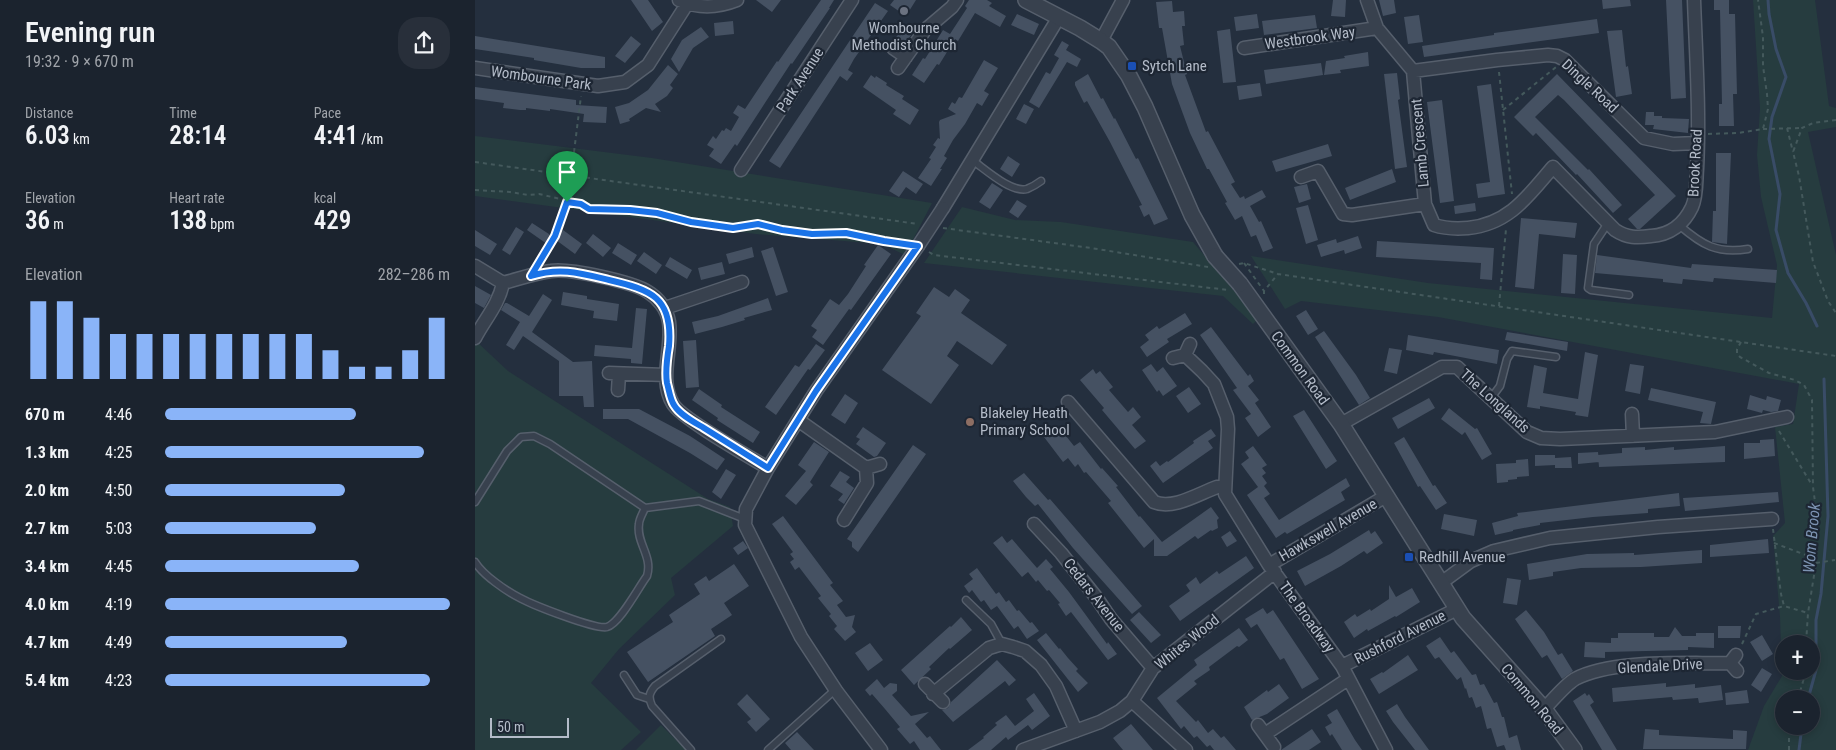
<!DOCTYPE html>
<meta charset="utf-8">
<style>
body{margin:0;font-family:"Roboto Condensed",sans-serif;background:#282f3a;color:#f1f3f6;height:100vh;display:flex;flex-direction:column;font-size:19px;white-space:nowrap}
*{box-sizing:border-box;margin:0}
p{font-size:16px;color:#a0a4aa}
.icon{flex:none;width:28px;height:28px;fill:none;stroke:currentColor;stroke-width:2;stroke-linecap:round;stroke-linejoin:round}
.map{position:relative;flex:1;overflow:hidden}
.details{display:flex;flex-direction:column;background:#1b232e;width:475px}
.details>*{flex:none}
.buttons{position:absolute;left:1300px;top:635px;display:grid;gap:10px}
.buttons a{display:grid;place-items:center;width:45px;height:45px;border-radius:50%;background:#1b232e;box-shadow:0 2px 8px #0003,0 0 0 1px #39404a;font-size:25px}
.scale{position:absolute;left:15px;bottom:12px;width:79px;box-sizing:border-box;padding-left:5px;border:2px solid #b4bcc9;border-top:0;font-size:14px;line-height:18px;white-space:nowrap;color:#b4bcc9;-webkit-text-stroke:4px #1d2633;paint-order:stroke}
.pin{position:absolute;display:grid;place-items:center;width:42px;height:42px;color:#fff;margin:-51px -21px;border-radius:50% 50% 50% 0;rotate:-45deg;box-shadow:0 0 5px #0007}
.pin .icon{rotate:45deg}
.round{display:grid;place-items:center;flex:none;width:52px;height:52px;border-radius:20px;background:#282f3a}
.overview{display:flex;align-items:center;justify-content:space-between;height:85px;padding:0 25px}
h1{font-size:28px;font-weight:600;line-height:38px}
.stats{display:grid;grid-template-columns:repeat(3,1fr);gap:8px;height:85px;padding:5px 25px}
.stats div{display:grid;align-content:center}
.stats b{font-size:25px;font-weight:600}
.stats small{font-size:14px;font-weight:400}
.stats p{font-size:14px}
.chart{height:140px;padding:10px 25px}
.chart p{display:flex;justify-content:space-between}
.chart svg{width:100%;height:90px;margin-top:5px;stroke:#8ab4f8;stroke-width:6}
ul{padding:0 25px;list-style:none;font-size:16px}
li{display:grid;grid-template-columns:80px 60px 1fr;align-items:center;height:38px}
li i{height:12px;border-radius:6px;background:#8ab4f8}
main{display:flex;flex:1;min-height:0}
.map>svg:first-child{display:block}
.green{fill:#263c3f;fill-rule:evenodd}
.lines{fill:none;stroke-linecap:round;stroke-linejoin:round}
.stream{stroke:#394c67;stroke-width:3}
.building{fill:#455162}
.service-casing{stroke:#565f6c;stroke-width:9}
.minor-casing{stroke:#565f6c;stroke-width:15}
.tertiary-casing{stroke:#565f6c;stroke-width:18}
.path{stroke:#44595c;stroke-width:2;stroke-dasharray:4 4;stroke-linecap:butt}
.service{stroke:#38414e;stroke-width:6}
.minor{stroke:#38414e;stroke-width:12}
.tertiary{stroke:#38414e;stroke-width:15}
.minor-bridge-casing{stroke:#565f6c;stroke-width:15;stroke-linecap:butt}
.tertiary-bridge-casing{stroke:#565f6c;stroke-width:18;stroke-linecap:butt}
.path-bridge{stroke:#44595c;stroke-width:2;stroke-dasharray:4 4;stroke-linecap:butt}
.minor-bridge{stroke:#38414e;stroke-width:12}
.tertiary-bridge{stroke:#38414e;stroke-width:15}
.route-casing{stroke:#fff;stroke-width:10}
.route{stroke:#1a73e8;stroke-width:6}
.worship-dot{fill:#6b7280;stroke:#1d2633;stroke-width:2}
.transit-dot{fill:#1a4fb4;stroke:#1d2633;stroke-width:2}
.education-dot{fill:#8d6e63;stroke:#1d2633;stroke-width:2}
.labels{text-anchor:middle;stroke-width:4.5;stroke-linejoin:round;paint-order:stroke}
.poi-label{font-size:15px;fill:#b4bcc9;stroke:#1d2633;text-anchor:start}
.street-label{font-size:15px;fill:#b4bcc9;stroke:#1d2633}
.water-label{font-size:16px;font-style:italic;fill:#7c92b1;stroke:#1d2633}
</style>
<main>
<section class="details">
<div class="overview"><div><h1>Evening run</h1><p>19:32 · 9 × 670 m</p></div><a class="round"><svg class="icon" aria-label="share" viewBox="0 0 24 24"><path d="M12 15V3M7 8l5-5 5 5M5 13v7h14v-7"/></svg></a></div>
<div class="stats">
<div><p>Distance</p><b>6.03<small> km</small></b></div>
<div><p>Time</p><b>28:14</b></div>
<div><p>Pace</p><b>4:41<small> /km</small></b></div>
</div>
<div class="stats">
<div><p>Elevation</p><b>36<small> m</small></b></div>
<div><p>Heart rate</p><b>138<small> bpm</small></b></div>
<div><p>kcal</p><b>429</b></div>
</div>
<div class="chart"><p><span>Elevation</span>282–286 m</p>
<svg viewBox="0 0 160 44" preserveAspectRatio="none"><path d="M5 44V6M15 44V6M25 44V14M35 44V22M45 44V22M55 44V22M65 44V22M75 44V22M85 44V22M95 44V22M105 44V22M115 44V30M125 44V38M135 44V38M145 44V30M155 44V14"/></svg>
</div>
<ul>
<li><b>670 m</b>4:46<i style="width:67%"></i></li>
<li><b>1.3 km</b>4:25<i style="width:91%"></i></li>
<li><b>2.0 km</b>4:50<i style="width:63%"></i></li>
<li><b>2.7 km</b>5:03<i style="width:53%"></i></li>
<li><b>3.4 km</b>4:45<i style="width:68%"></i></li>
<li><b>4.0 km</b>4:19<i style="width:100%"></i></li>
<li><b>4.7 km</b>4:49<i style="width:64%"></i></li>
<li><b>5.4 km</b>4:23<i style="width:93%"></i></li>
</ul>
</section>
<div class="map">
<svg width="1361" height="750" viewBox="0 0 1361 750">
<rect width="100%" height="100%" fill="#242f3e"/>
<path class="green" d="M1278 0H1340L1354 106 1361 108V127L1333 132 1361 255V750H1273L1289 706 1307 676 1305 617 1298 536 1310 523 1300 427 1318 424 1324 384 963 317 826 301 810 309 776 256 953 283 1297 318 1302 265 1286 197 1282 155 1285 108ZM1309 644H1336V671H1309ZM1309 699H1336V726H1309Z
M0 136 177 158 457 203 430 255 407 244 281 234 0 196Z
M487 207 540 220 586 222 718 242 783 319 778 324 748 296 449 263Z
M0 340 33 371 233 499 255 507 258 526 196 578 200 595 144 649 116 683 166 732 146 750H0Z
M186 725 211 750H161Z"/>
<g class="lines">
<path class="stream" d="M1293 0 1294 14 1301 49 1311 77 1297 117 1294 139 1305 194 1301 230 1313 273 1331 303 1342 326
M1333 699 1341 670V620L1346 594 1353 516 1349 379
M1324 750 1327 726"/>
</g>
<path class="building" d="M156 0H173L188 22 177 31Z
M281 0H306L297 12Z
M346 0H359L354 8H355L317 64 316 63 262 146 260 144 246 164 234 156 239 149 232 145 238 136 241 139 247 130 249 131 251 128 256 131 264 117 258 113 263 105 270 109 302 61 303 62Z
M419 0H441L431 16 415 5Z
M494 0H512L517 3 514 6 531 16 525 27 500 13 483 41 480 39 464 65 462 64 449 83 437 75 448 58 450 59 468 30 475 34 492 8 490 6Z
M858 0H871L870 17 856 16Z
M904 0H919L921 13 908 16Z
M1127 0H1155L1156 6 1128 9Z
M1191 0H1207L1211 98 1196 99Z
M1239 0H1254V14H1260L1262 94H1258L1259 126H1244V104H1247L1245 10H1239Z
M697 1 698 12 709 11 710 26H707L709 45 705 46 712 74 710 75 731 132 733 131 760 182 756 184 765 198 769 196 770 199 787 190 791 197 775 206 784 222 786 221 798 248 788 252 781 235 776 237 767 216 760 220 750 203 752 202 734 169H732L715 133 697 84 687 28H684L681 2Z
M400 3 413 11 379 59 373 70 378 73 372 81 365 76 305 168 294 161Z
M542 14 564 24 559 35 536 25Z
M782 14 784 28 761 31 759 17Z
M840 15 842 28 789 35 787 21Z
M944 15 948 42 933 44 929 17Z
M1122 19 1124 33 949 57 947 46 1019 35V33Z
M258 21 259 34 240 36 239 23Z
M430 24 439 31 429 45 420 39Z
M226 27 234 37 218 48 204 72 196 59 207 40Z
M755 29 761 82 748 83 742 31Z
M1147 30 1151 67 1153 66 1157 94 1141 97 1132 31Z
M0 36 130 57V68H106L59 60V58L0 49Z
M156 36 166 44 150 63 140 56Z
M587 41 594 45 591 50 606 59 602 67 592 62 564 108 554 102 571 72 575 74 584 58 579 55Z
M893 52 894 66 865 70 866 73 849 75 851 61 870 58 869 56Z
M509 60 523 68 509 91 514 94 507 106 502 103 490 124 478 140 469 156 472 158 465 169H467L456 186 443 178 456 159 454 158 461 147 458 145 463 138 465 139 464 122 465 120 481 114 473 109 477 102 480 104 484 97 487 98Z
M846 63 848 75 791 84 789 70Z
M193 65 203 74 195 85 198 88 192 96 180 104 186 112 171 108 154 119 155 121 145 124 140 107 154 103 173 90Z
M922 73 925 99 923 100 932 167 920 169 909 74Z
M613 74 626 99 628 98 639 119 640 118 661 159 663 158 693 219 679 225 674 214 669 217 664 206 667 205 635 142 612 101 609 103 600 85V82Z
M1082 74 1201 196 1165 229H1162L1153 219 1180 195 1089 100 1083 95 1060 117 1113 170 1114 169 1147 205 1138 213 1102 174 1101 175 1061 133 1058 136 1039 117Z
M396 75 400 78 401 76 412 83 411 85 429 96 427 99 444 110 435 125 418 114 421 110 388 87Z
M785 83 787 96 764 100 762 86Z
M1016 84 1030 194 1003 198 1001 184 1015 182 1002 86Z
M0 87 101 100V105L132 107 131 123 108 122 109 114 75 109V111L51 108V110H45L28 108 29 103 0 99Z
M967 100 979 201 965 203 952 102Z
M549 104 559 109 551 124 541 119Z
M1171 112H1179V116H1187V118L1214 119 1213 133 1178 129 1179 125H1170Z
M853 144 857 156 801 172 797 161Z
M1241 153H1256L1252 244 1237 242 1238 211H1241Z
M533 156 545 164 537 177 525 169Z
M917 169 921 182 875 200 870 188Z
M428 171 448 184 441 194 431 187 424 197 414 191Z
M517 183 528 190 515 209 504 202Z
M832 184 836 199 824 203 819 187Z
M542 200 552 206 543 218 534 212Z
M1000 203 1001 211 980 214 979 206Z
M833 205 843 240 831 244 821 208Z
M1046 218 1102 223 1100 238 1064 234 1059 289 1040 287Z
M57 223 77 236 72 244 52 230Z
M41 227 49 232 35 255 27 250Z
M0 230 22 244 15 255 0 246Z
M88 230 107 244 100 254 81 240Z
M118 234 136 248 128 257 111 243Z
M883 236 887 248 870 254 869 250 846 257 842 245 861 239 862 243Z
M902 241 1019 248 1017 280 1005 279 1006 263 901 257Z
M143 243 162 255 156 265 137 253Z
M403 245 416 254 376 310 374 309 348 345 337 337 342 330 336 326 355 299 364 305 373 294 391 266 389 265Z
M277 247 279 257 254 264 251 254Z
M298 247 313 292 301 296 286 251Z
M169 252 187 265 181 274 162 261Z
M1088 254 1102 255 1100 294 1086 293Z
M1122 255 1216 268 1217 264 1302 270 1301 283 1239 278 1238 282 1208 279 1207 284 1188 282V279L1120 273Z
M195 257 217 270 212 279 190 266Z
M247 262 250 274 226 280 223 268Z
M0 286 16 295 9 308 0 303Z
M459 287 474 297 480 289 495 300 486 313 532 345 517 365 482 341 472 356 484 365 456 404 407 370 446 316 441 313Z
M88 292 112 296V299L144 304 142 321 118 318 119 311 86 305Z
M68 294 77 300 57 332 98 362 117 361 119 407H109L108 396H84V361L48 336 39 350 31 345 45 322 26 310 30 303H32L54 316Z
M293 298 297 310 269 318 270 320 247 327 220 334 217 322 243 316Z
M161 308 172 309 167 364 156 363V359L119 356 120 345 157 348Z
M831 310 843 329 833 335 821 316Z
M710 313 717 324 692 339 694 342 672 357 665 347 674 340 670 335 682 326 684 329Z
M736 327 773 376 775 374 779 381 773 386 784 400 780 403 796 427 783 437 770 418 776 414 758 390 762 388 725 335Z
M849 331 881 375 895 398 884 405 840 337Z
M1032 332 1093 342 1092 351 1030 340Z
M933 335 1024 350 1022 364 959 352 958 355 931 350Z
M221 340 224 387 211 388 208 341Z
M341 344 350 350 335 370 333 369 301 415 290 407 320 365 324 367Z
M914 348 927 350 922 374 909 371Z
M1110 352 1123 355 1113 417 1100 415 1101 412 1065 406V409L1052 407 1059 365 1072 368 1068 393 1103 399Z
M676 364 682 372 688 367 702 386 688 396 684 390 682 392 667 370Z
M1155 364 1169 366 1165 394 1150 391Z
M618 369 621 374 625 371 638 387 634 390 653 412 658 407 666 417 657 425 671 441 660 449 627 410 629 408 605 380Z
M714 387 726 404 713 413 701 396Z
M1176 388 1241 402 1236 424 1225 423 1228 412 1173 400Z
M224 389 247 405 246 407 285 432 278 443 242 420 243 418 217 400Z
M370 394 383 403 370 424 356 415Z
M1275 395 1291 400 1292 396 1306 400 1303 411 1296 412 1288 410 1287 413 1272 409Z
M954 398 960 408 923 429 917 418Z
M974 408 1000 429 1002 428 1017 454 1007 460 990 432 987 435 966 419Z
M128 409H164L215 436 250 459 242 470 215 453 153 419H128Z
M829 410 862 461 851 469 818 416Z
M583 426 599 446 605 442 626 469 627 468 643 486 641 487 664 517 665 516 687 542 736 507 744 518 742 520 743 528 737 531 736 530 723 539 720 536 692 556H679V539L669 548 633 503 636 501 611 472 609 473 603 464 600 467 593 458 588 462 569 437Z
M388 427 411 443 402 456 399 457 381 444 385 439 381 437Z
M736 429 741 436 733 441 738 448 688 483 675 466 681 461 685 466 692 461 693 462 719 443 718 441Z
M929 437 958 486 960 485 972 503 961 510 945 486 943 487 919 443Z
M1299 439 1300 456 1269 459V443H1285V440Z
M339 442 354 452 335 482 338 485 321 505 310 496 331 471 323 465Z
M438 445 451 454 383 552 377 547V542L372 539Z
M778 446 792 465 787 468 791 473 787 476 792 483 789 486 795 494 789 498 804 520 871 478 875 486 866 492 870 500 812 534 810 532 801 538 772 495 783 487 766 464 774 458 770 452Z
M1250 446V462L1124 467 1123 455 1147 453V448L1170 447V450L1199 447V450Z
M1123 452 1124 462 1103 464V453Z
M1060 455H1080V458L1096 457 1097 468H1080V465L1060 466Z
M1053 459 1054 476 1042 477V479L1033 480V482L1022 483 1021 464 1041 463V460Z
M251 469 261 475 246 499 237 492Z
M365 471 375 477 371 482 379 488 369 504 363 500 368 494 355 486Z
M549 473 573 500 575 499 667 606 657 614 598 548 563 504 560 506 551 497 538 481Z
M1303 492 1304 502 1210 511 1208 498Z
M1204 493 1205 506 1173 509V513L1118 517 1065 523V525L1038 530V531L1020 535 1017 523 1043 516 1042 513Z
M969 514 1002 520 999 536 966 529Z
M308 516 358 583 355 585 368 601 362 605 371 617 380 615 377 627 381 632 370 641 359 629 362 626 354 616 356 614 343 598 346 596 324 567 320 570 315 562 319 559 315 554 318 552 297 524Z
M894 530 896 534 900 531 908 543 892 554 889 551 866 566 830 586 822 571 855 554Z
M755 531 762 541 752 547 746 537Z
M527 536 532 543 537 539 562 568 571 559 578 567 575 569 594 592 632 644 633 642 642 654 633 660 596 612 591 616 583 604 585 603 574 590 572 591 563 580 561 582 553 572 547 577 518 543Z
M1293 539 1294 553 1235 557V545Z
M268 541 273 548 263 555 258 548Z
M1227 550V563L1166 567 1106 568 1078 572V576L1054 580 1052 564 1112 554 1159 553V555Z
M771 556 779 568 705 621 694 606 715 591 711 585 721 577 725 584 742 571 744 574Z
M259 564 274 586 249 603 257 615 236 629 240 636 173 682 152 652 198 622 194 615 225 594 219 584 231 576 234 581Z
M502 568 521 594 524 592 531 602 534 600 542 611 544 610 555 623 557 622 564 631 552 639 543 626 539 629 522 606 516 610 509 600 506 602 497 590 494 593 489 586 498 579 494 574Z
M1032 578 1046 580 1042 605 1028 603Z
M914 585 921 597 937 588 945 602 921 617 920 616 893 631 892 629 879 638 869 622 880 614 882 617 895 609 896 611 914 599Z
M788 608 792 614 798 610 844 679 827 689 809 658 805 660 782 624 776 628 770 619Z
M1051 610 1069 632 1083 655 1087 653 1098 671 1087 679 1072 655 1067 658 1040 619Z
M664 612 686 635 676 643 655 620Z
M486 617 497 630 475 649 474 648 454 667 456 669 439 685 426 670 475 626 476 627Z
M1243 626H1266L1265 638H1243Z
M1200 627 1207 636H1221V633H1239V648L1213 647V650L1130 652V658L1109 657 1110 642 1136 643V638H1143V633H1179V637H1194Z
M764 628 773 640 764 647 762 646 734 667 735 670 719 681 722 684 701 701 721 722 723 720 733 733 738 729 746 738 749 736 761 750H739L735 745 732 747 722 736 719 738 709 726 706 729 682 698 722 665 719 660Z
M571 633 584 649 585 648 593 658 603 669 601 671 613 683 603 692 562 640Z
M1287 635 1298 654 1287 661 1275 642Z
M965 637 976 653 979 651 997 675 1001 674 1005 685 1009 684 1019 703 1022 702 1027 717H1029L1034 738 1042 735 1046 750H1031L1029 745 1022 747 1016 728 1012 729 1006 706 1001 708 997 697 994 698 991 688 990 689 986 677 982 680 964 657 960 659 951 646Z
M395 643 408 660 393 671 380 653Z
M933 655 943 670 904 694 895 679 907 672 908 673Z
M522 660 541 680 534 686 530 681 478 722 467 710 473 708 476 702Z
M1287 668 1297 674 1286 692 1276 685Z
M402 679 409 688 415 683 422 684V691L417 695 436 716 454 712 440 724 452 738 455 736 466 750H445L439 741 435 744 422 729 425 727 410 709 397 694 395 696 390 690Z
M1191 683V687L1220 684V688L1246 685 1248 700 1224 703 1223 698 1198 700 1197 697 1138 702 1137 688Z
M804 684 814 698 792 714 777 720 769 707 792 690 793 692Z
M1272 690 1274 703 1251 705 1250 693Z
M559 693 575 716 557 730 553 725 533 740 531 737 516 750H493L509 738 508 737 522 725 520 723 531 715 540 726 559 711 551 699Z
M1110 693 1112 696 1114 694 1119 702 1115 705 1142 750H1127L1098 701Z
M272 694 295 719 281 732 272 722 276 719 262 704Z
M922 704 930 717 954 750H940L918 722 911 711Z
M862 709 880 740 887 750H867L857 734 855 736 850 727 857 723 852 715Z
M656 724 678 750H648L638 738Z
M837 729 846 742 834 750H806Z
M1170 729 1184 730V735L1258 739V730L1272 731 1271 749H1168Z
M322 732 339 750H316L310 743Z"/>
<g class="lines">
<defs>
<path id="service" d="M497 160C510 169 536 193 552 189 557 187 562 184 566 181
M1133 223 1119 244 1113 288 1116 290 1154 295
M1204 225C1227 245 1242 254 1273 249
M1016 398 1025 386 1032 359 1037 351 1081 357
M0 502 32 451 46 437 59 436 75 444 170 508 224 501 270 519
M0 562C8 575 31 591 45 598 58 605 121 630 132 627 145 623 163 588 172 576 178 556 161 543 164 524 164 519 168 513 170 508
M491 600 516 624 527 644
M149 675 162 695 174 699
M216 750 177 706C173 697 174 693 180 686L246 639
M293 750 361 689"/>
<path id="minor" d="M204 0C224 9 242 8 262 0
M892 0 902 28 938 71 950 204 959 225C971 229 981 229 993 228 1034 224 1053 196 1078 167L1140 230C1152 238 1162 238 1176 236 1195 235 1209 224 1217 207 1222 196 1221 181 1222 169 1225 113 1221 56 1219 0
M626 41 648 0
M418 48 431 57
M769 48 902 28
M0 68 123 86 150 82 173 65 212 4
M423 68 450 30 477 7 482 0
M938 71 1022 60 1073 55 1082 56 1090 60 1169 138 1198 144 1223 143
M266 170 377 0
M826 177 843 171 868 214 877 215 950 204
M468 208 584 17
M0 266 28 283C44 279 60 273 76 271 94 268 158 282 173 292 183 298 192 309 194 322 198 349 183 379 198 404 207 419 275 457 293 468
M190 308 267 282
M0 338C10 319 24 304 28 283
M710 355 727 371 739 384 752 417 753 429 750 494 794 565 867 666 911 750
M698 358 710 355 715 344
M134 373 191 375
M143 390 144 374
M593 402 679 502C698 510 723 494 742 487L750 486
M1157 414 1158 436
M323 420 391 468 392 483 369 520
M866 424 967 367H982L1052 432 1066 438 1085 439 1240 432 1312 417
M391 468 405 464
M559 524 586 553 621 597 636 619 678 668
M794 565 911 496
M966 583 996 561 1019 551 1075 538 1183 527 1297 519
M1261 655 1255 663 1262 671
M867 666 982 609
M450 684 468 702
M458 694 514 648 527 644 538 647 550 651 566 665 581 686 601 731
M657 701 711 750
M1069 709C1078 700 1090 685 1100 679 1137 659 1212 664 1255 663
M783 725 799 747
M790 734 873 679
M406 750 362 692 326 637 270 525 271 509 293 468 341 391 443 246
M548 750 625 722 645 711 657 701 678 668 800 572"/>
<path id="tertiary" d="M551 0 605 28 626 41 634 47 654 76 670 107 717 215 740 256
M765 284 866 424 988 618 1069 709 1099 750"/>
</defs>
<use href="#service" class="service-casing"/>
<use href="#minor" class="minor-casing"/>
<use href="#tertiary" class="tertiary-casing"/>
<path class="path" d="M1024 72 1037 194
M1028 110 1081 67
M1361 120 1338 123 1327 128 1318 152 1324 176 1338 262 1353 301 1361 313
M1312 128 1318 152
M1288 129 1325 128
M1233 134 1263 133 1288 129 1293 109 1292 94 1288 66V37L1283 0
M99 152 106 96
M0 162 443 224
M0 190 35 192 53 195 64 194 107 204 114 209 155 210 182 213 216 222 258 228 283 224 307 230 337 234 371 233 431 244
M468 228 616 248 733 267
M454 252 459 255 753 290
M65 260 79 236 92 202
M769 263 789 291
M764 264 769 263 803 274 1361 356
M789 294V291L803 274
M1024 306 1031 229
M1266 342 1262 349V354L1265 357 1294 373 1320 380 1329 385 1337 400 1338 487 1343 524 1341 563 1333 613 1331 644
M1304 431 1337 485
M1298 529 1306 594 1309 606 1333 613
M1299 543 1336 557 1341 563
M1341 563 1360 560
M1267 644 1281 614 1309 606
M1323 699 1331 671
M1314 750V726"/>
<use href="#service" class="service"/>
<use href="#minor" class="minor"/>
<use href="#tertiary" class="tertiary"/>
<defs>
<path id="minor-bridge" d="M443 246 468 208"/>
<path id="tertiary-bridge" d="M740 256 765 284"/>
</defs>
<use href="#minor-bridge" class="minor-bridge-casing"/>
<use href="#tertiary-bridge" class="tertiary-bridge-casing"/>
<path class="path-bridge" d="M92 202 99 152"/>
<use href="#minor-bridge" class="minor-bridge"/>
<use href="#tertiary-bridge" class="tertiary-bridge"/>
</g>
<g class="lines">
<defs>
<path id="route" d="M92 202 106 204 114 209 155 210 182 213 216 222 258 228 283 224 307 230 337 234 371 233 409 241 443 246 341 391 293 468C272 455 250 441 229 428 219 422 205 415 199 405 195 399 194 390 192 383 190 371 192 358 194 346 198 297 176 290 134 280 105 273 85 267 56 276L80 236Z"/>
</defs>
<use href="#route" class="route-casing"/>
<use href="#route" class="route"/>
</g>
<circle class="worship-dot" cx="429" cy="11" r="5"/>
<g class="transit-dot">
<rect x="652" y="61" width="10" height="10" rx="2.5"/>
<rect x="929" y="552" width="10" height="10" rx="2.5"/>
</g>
<circle class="education-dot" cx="495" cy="422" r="5"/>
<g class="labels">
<g class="poi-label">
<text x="429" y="33" text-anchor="middle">Wombourne<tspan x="429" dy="17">Methodist Church</tspan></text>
<text x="667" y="71">Sytch Lane</text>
<text x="505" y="418">Blakeley Heath<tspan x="505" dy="17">Primary School</tspan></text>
<text x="944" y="562">Redhill Avenue</text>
</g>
<g class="street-label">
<text transform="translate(835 38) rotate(-8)" y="5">Westbrook Way</text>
<text transform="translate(66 78) rotate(8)" y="5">Wombourne Park</text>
<text transform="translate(325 80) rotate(-57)" y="5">Park Avenue</text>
<text transform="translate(1115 86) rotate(43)" y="5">Dingle Road</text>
<text transform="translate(945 143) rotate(-95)" y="5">Lamb Crescent</text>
<text transform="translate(1220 163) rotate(-87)" y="5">Brook Road</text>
<text transform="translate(825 368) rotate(54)" y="5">Common Road</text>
<text transform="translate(1020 401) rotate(42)" y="5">The Longlands</text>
<text transform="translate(853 530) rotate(-30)" y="5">Hawkswell Avenue</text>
<text transform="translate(619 595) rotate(52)" y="5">Cedars Avenue</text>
<text transform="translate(832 617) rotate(54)" y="5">The Broadway</text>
<text transform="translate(925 637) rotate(-27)" y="5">Rushford Avenue</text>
<text transform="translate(712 642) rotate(-39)" y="5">Whites Wood</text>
<text transform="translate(1185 666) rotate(-3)" y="5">Glendale Drive</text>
<text transform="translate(1057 699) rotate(50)" y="5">Common Road</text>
</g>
<g class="water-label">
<text transform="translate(1336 538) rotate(-85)" y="6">Wom Brook</text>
</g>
</g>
</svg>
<div class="buttons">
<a>+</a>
<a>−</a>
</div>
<div class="scale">50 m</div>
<div class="pin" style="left:92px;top:202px;background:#1e9e55"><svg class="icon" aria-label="arrive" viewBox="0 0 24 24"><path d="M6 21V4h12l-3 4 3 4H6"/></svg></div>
</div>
</main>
